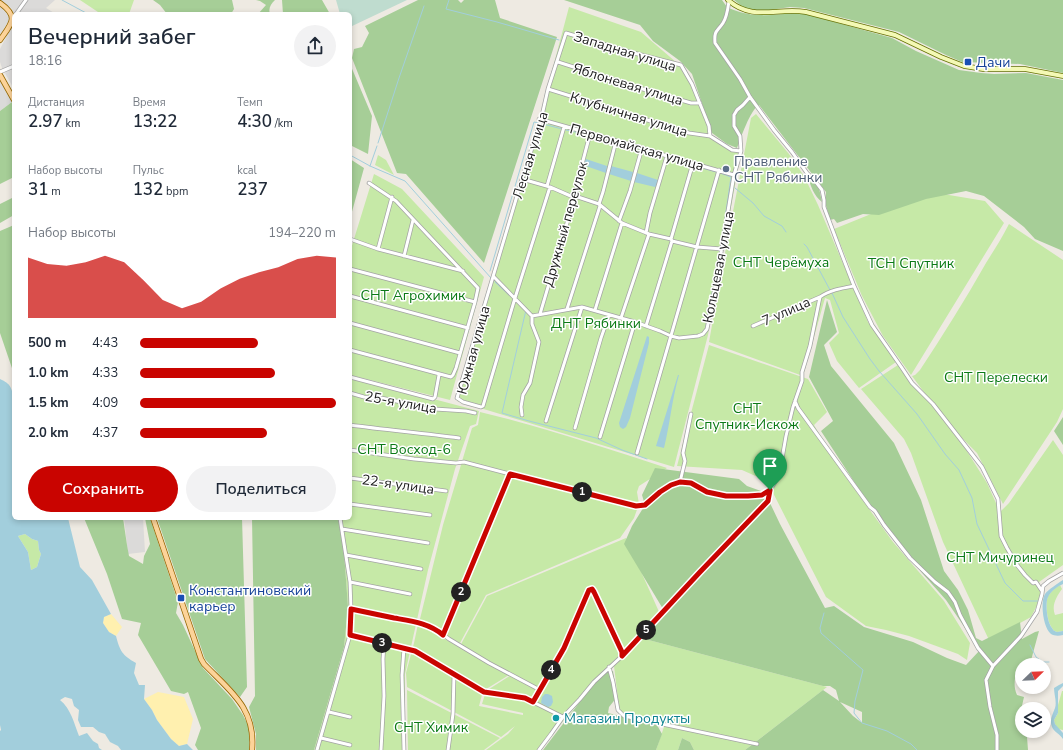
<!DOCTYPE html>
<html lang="ru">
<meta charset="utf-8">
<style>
body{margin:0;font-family:"Nunito Sans",sans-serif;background:#f2f2f3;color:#1f2937;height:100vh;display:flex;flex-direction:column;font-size:15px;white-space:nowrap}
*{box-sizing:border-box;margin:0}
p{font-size:13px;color:#747a83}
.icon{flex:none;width:22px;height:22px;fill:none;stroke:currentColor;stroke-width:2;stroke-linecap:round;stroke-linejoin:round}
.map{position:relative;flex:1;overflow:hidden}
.side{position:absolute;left:12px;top:12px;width:340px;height:508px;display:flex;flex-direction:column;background:#fff;border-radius:6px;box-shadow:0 2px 6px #0003}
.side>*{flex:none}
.needle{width:26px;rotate:67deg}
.controls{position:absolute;left:1015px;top:658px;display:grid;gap:8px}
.controls a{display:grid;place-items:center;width:36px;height:36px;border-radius:50%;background:#fff;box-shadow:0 2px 6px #0003;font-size:20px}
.pin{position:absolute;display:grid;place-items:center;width:34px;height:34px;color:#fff;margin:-41px -17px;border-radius:50% 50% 50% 0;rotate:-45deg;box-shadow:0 0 4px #0007}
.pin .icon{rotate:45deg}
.km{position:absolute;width:20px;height:20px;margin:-10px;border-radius:50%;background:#222;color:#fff;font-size:11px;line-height:20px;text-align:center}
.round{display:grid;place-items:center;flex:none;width:42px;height:42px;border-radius:21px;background:#f2f2f3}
.overview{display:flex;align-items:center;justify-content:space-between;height:68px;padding:0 16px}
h1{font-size:22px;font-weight:600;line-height:30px}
.figures{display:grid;grid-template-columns:repeat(3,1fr);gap:6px;height:68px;padding:4px 16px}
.figures div{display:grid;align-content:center}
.figures b{font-size:17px;font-weight:600}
.figures small{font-size:11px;font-weight:400}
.figures p{font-size:11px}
.chart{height:112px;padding:8px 16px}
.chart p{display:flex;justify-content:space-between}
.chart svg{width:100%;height:72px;margin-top:4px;fill:#c90400;opacity:.7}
.action{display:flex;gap:8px;margin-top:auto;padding:8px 16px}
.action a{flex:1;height:46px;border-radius:24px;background:#c90400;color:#fff;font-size:16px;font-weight:600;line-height:46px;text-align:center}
.action a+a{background:#f2f2f3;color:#1f2937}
ul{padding:0 16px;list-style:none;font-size:13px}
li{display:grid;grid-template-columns:64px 48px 1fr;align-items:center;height:30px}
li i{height:10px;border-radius:5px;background:#c90400}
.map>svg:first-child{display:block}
.residential{fill:#dbdad9}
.grass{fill:#c6e9a7}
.forest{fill:#a6ce97;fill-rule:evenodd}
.wetland{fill:#bfdccf}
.sand{fill:#fff0af}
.water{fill:#a2cedc;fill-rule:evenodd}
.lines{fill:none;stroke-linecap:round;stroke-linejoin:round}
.stream{stroke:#a2cedc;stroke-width:1}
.minor-casing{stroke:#a4a4a4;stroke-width:4.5}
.secondary-casing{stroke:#657304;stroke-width:5.5}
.primary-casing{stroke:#956700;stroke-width:6}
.minor{stroke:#fff;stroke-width:3}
.secondary{stroke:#f4f9b5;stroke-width:4}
.primary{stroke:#fcd399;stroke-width:4.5}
.route-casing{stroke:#fff;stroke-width:8}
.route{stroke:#c90400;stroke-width:5}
.transit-dot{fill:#1a4fb4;stroke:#fff;stroke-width:1.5}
.service-dot{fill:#5c6f8a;stroke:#fff;stroke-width:1.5}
.culture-dot{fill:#0f9aa8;stroke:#fff;stroke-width:1.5}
.labels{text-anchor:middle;stroke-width:3;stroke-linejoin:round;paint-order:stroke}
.street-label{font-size:14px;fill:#1d1d1d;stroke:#fff}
.transit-label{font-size:14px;fill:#164399;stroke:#fff;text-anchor:start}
.service-label{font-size:14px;fill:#4e5e75;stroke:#fff;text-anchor:start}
.park-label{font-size:14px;fill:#0b7a16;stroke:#fff}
.culture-label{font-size:14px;fill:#0d838f;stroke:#fff;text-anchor:start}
</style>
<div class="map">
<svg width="1063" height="750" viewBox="0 0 1063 750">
<rect width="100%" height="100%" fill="#eeeae2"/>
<path class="residential" d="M0 0H55L46 8 56 14H14L12 9Z
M0 5 6 9 8 13 9 18 8 22 0 35Z
M14 22V89L2 68 0 62V49Z
M0 80 12 102 0 111Z
M124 518H143L145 552 128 554Z"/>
<path class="grass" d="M80 0H134L129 14H101Z
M569 7 641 32 684 69 712 136 732 149 741 152 708 335 674 467 457 401 539 120Z
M756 114 789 154 804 176 818 205 868 322 896 362 859 388 837 361 829 343 839 333 830 300 825 298 803 376 709 342 725 253 751 118Z
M378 155 386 160 394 175 375 165Z
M374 174 402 189 484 277 450 400 350 375V252Z
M943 194 985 201 1004 223 911 375 883 336 862 296 834 229 876 212Z
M1009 224 1063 260V409L1057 422 1003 504 977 453 946 422 912 376 915 375 920 370C943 335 965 300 986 263 994 250 1002 238 1009 224Z
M709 345 808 379 827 412 814 425 840 469 893 542 944 601 970 643 967 660 958 654 909 636 886 630 866 626 826 597 767 481 742 470 677 466Z
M898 365 911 384 931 404 965 448 987 483 1000 512 1009 503 1053 440 1063 455V565L1039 582 1043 594 1031 617 989 640 943 542 911 453 904 439 861 389Z
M350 377 479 411 476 424 470 426 455 469 428 570 405 674V750H314L344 647 348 607 344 552 338 518H350Z
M480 412C543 427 605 448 667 468L639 486 637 492 639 504 634 518 620 538 486 595 460 643 419 623 443 525 472 428 478 425Z
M25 534 32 539 38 541 39 550 41 554 37 567 31 570 28 552 18 536Z
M626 538 660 614 612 663 539 750H486L508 734 515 726 501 737 407 687 406 673 414 643 418 624 509 675 483 691 479 706 523 715V713L482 704 486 691 511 675 460 646 487 596Z
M1060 585 1062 589C1057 596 1051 605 1055 615L1063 613V631L1057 632C1054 631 1053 630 1052 628 1047 622 1045 603 1048 596 1051 592 1056 587 1060 585Z
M641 638 827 687 745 750H694L690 742 682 738 678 750H656L664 727 620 716 614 666Z
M407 690 500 738 484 750H408Z
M1062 691H1063V730L1058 729 1055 724 1054 720 1058 713V705Z"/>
<path class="forest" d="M153 0H232L234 9 231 14H167L160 5Z
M256 0H275C271 4 268 8 270 14H258L266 5 260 1Z
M282 0H322L330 14H283Z
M418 0H458L461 3 464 0H495L500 18 557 37 484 263 406 174 397 173 352 58 354 49 362 47 369 33 365 26Z
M564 0H722L727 7 724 23 729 8C738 12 749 15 759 15 775 16 790 12 806 14L892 38 916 51 959 70 981 73 994 74 1026 73 1063 80V251L1035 239 1024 227 984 196 966 191 926 199 879 215 863 214 837 223 834 219 830 220 825 202 826 192 759 105C750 110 741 138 737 148L727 144 712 133 692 74 680 61 653 41 640 25Z
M734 0H1063V73L1020 64 962 62 946 55 899 32 804 8 790 7 763 11 752 10 743 7Z
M350 64 372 116 368 154 350 145 352 130 350 124Z
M12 102 14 106V177L0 184V111Z
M350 159 364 168 350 219Z
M808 176 819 188 822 202C814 196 810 185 808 176Z
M14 197V215L0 223V204Z
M14 225V374L0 333V231Z
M827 300 837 332 824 345 831 366 894 443 921 500 944 571 958 590 968 610 976 638 982 641 1020 622 1022 639 1035 632 1039 631 1030 664 1022 665V669L1016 671C1015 680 1013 686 1017 695L1024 697 1021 710 1022 731H1036L1027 737 1028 750H745L823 690 839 701 836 690 830 686H823L641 638 770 503 780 524 825 608 834 606 864 627 913 642 947 658 966 665 980 650 946 600 923 574 885 529 821 431 833 421 809 377ZM840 702 862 712V723L853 716Z
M1063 417V445L1054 431Z
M655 468 739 479 747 486 761 491 767 497 663 609 624 544 632 526 645 505 642 495Z
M84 518H123L127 545 129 556 143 564 144 556 150 544 145 518H150L178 602 176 613 183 625 203 668 232 699 243 715 250 729 249 750H198L195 745 201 728 188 692 184 694 171 691 138 635 141 623 122 619 107 574Z
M157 518H242L247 687 240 697 205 659Z
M252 518H338L344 552 348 607 344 647 314 750H256V734L249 707 255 696Z
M613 671 617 697 609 707 608 713 657 725 662 734 656 750H543L595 682 606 672Z
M682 738 690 742 694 750H678Z"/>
<path class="wetland" d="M336 0H407L350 27V14H340Z"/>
<path class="sand" d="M111 614 122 627 116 636 109 632 103 623 104 617Z
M158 692 184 697 193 719 187 744 179 746 171 739 157 720 152 710 144 699Z"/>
<path class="water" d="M586 159 607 166 606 173 583 165Z
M611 166 633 172 631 181 609 174Z
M637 173 658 180V184L655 187 634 182Z
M647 336 649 337V343L630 418 626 427 623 429 620 427 619 423Z
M678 375H679C672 399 670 424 664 448L656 446Z
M0 379C11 384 11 387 14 398V518H68L80 567 92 580 111 614 104 617 103 623 109 632 116 636C120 651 122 655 136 663L134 673 139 685H145L144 699 152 710 157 720 171 739 179 746 187 744 193 750H121L118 746 110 742 105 734 99 732 93 727H81L78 720 79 710 74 706 72 699 65 697 60 700C71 709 74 723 79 736L87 733 93 741 98 744 99 748 102 750H0V731L1 730 0 725ZM25 534 32 539 38 541 39 550 41 554 37 567 31 570 28 552 18 536Z
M1063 580V584C1058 586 1051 591 1048 597 1045 603 1047 622 1052 628 1053 630 1054 631 1057 632L1063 631V635C1059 636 1054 636 1051 634 1043 628 1040 602 1045 594 1048 590 1058 583 1063 580Z
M1063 683V686L1058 691V713L1054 720 1055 724 1063 733V739C1060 734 1054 732 1052 727 1049 720 1053 714 1055 708 1057 702 1054 694 1054 688L1059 685Z
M545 694H548L552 696 553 702 551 706 548 707 541 703 542 697Z"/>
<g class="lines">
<path class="stream" d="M62 0 88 14
M449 0 446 9 497 22 559 40
M543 124 562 129
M566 130 588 135
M592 136 614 142
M378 143 399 78 424 6
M617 143 640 149
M644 150 665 157
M350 155 370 166 405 181 491 278
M669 158 690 164
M370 166 377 146
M695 166 716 172
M720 173 731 177 721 246
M735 188 753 203 764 216 782 226 786 232
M804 244 807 247 830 290
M490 271 534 122 539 123
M495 282 510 296
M832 293 843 317 870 359 879 371 917 414 945 454 959 470 972 498 977 524 1005 583 1023 601H1039
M526 310 502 413 529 421 596 438 622 450 647 459
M706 326 720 250
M824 613 820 628 821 633 863 670 855 701 854 713 862 723 887 731 911 744 917 750
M1030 645 1036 657 1043 662H1049"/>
<defs>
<path id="minor" d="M16 14 26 0
M558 62 636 87 691 103H700
M0 72 14 66
M548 89 689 133 710 136 732 150 741 151
M539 119 642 148 667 156 734 175
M522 179 550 187 573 197 575 196 599 204 622 223 649 234 671 239 672 241 697 247 722 249
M547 186 564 127
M550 187 515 298 483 406 481 407 463 402 457 398 522 179 541 120 548 89 566 33 630 52 681 65 692 84 709 126 710 136
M619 221 630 191 642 148
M646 233 650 213 667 156
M350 239 378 249 463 271
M671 239 693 163
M378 249 392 197
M404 256 413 220 414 221
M350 269 475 302
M494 277 532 316 582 307 635 322 660 331 671 336 679 338 698 336 703 334 707 329 716 283 734 175 741 151 740 136 734 126V115L737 110 743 105 750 97
M854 286 872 325 902 368 912 383 933 404 982 467 998 499 1001 536 1007 548 1017 565 1025 575 1033 583 1036 582 1042 591
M350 296 468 328
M567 309 600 206 599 204 603 192 616 141
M595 310 622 223
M540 314 575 196 580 172 590 134
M621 318 649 234
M350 323 460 353
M646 326 672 241
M753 326 820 297
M350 350 451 377 453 375 456 368 475 302 478 288 396 201 369 183
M350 377 433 399 435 397 439 375
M350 393 364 397 381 398 406 403 419 408 466 411 475 413
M795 401 798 408 870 507 875 511 884 525 910 558 935 582 948 592 955 602 960 615 978 648 993 666
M522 415 521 407 523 395 530 383 539 342 532 324V316
M546 421 582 307
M350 425C386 430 423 433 459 438
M575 428 601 338 609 315
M600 437 625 355 635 322
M350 450 414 459 456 463 464 462 510 474 636 506 645 505 660 492 671 485 680 482 691 483 707 491 726 496H748L762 495 770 490
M637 453 719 170
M350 478 446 491
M680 482 685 461 683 453 691 414
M350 504 430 515
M342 529 428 543
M346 555 421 569
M350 582 410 594
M351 609 419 623 431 627 437 630 449 639 489 663 540 690 533 702
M350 635 415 651 484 692 525 698 563 717
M443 635 510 474
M404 648 402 675 404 750
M609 667 613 682 618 710 624 716 757 744
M540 690 564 648 589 590 592 589 622 652V655
M329 712 350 717
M321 738 350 745
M317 750 350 635 351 609 350 582 340 518
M381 750 384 696 383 659 384 644
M448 750 453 714 454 675
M539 750 551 734 563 717 580 699 594 682 622 656 700 572 768 501 770 490 779 476 786 436 793 407 802 381V372L810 346 820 297C830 290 843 288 854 286L842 255 824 207V200L822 190 816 182 807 173 792 152 774 130 750 97 740 79 715 43C714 30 717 32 723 23 727 17 728 8 729 1
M997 750V735L990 707 986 680 993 666 1021 636 1037 612 1042 594 1043 586 1049 581 1063 573"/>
<path id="secondary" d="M728 0C753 22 777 7 806 12L895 35 941 57 964 66 983 69H1025L1063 76"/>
<path id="primary" d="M0 3C20 17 11 24 0 40
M0 75 14 100
M153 518 201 659 204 664C230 691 256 708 252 750"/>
</defs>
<use href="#minor" class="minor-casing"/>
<use href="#secondary" class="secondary-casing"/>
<use href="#primary" class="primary-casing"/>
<use href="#minor" class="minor"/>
<use href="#secondary" class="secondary"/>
<use href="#primary" class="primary"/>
</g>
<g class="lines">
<defs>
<path id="route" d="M510 474 636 506 645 505 660 492 671 485 680 482 691 483 707 492 726 496H748L762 495 770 490 768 501 700 572 622 656V652L594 592 592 589 589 590 564 648 533 702 525 698 484 692 415 651 350 635 351 609C365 612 380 615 394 618 411 621 429 623 443 635Z"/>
</defs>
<use href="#route" class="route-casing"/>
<use href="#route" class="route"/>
</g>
<g class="transit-dot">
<rect x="964" y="58" width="8" height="8" rx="2"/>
<rect x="177" y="594" width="8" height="8" rx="2"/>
</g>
<circle class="service-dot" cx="726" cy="169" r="4"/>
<circle class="culture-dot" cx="556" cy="718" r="4"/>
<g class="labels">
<g class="street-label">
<text transform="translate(625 51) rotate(17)" y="5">Западная улица</text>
<text transform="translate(628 84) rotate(17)" y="5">Яблоневая улица</text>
<text transform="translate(629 114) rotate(17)" y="5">Клубничная улица</text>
<text transform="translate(637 147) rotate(16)" y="5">Первомайская улица</text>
<text transform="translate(530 155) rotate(-73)" y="5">Лесная улица</text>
<text transform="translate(565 224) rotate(-74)" y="5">Дружный переулок</text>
<text transform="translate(718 267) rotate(-79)" y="5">Кольцевая улица</text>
<text transform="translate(786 311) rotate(-24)" y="5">7 улица</text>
<text transform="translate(473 350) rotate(-75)" y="5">Южная улица</text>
<text transform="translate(401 402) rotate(10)" y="5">25-я улица</text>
<text transform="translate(398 484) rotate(8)" y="5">22-я улица</text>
</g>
<g class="transit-label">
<text x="976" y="67">Дачи</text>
<text x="189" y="595">Константиновский<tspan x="189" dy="16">карьер</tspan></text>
</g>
<g class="service-label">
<text x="734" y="166">Правление<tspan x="734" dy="16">СНТ Рябинки</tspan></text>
</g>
<g class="park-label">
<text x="781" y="267">СНТ Черёмуха</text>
<text x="911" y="268">ТСН Спутник</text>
<text x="413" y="300">СНТ Агрохимик</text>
<text x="596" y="328">ДНТ Рябинки</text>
<text x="996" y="382">СНТ Перелески</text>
<text x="747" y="413">СНТ<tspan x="747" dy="16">Спутник-Искож</tspan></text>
<text x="404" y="454">СНТ Восход-6</text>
<text x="1000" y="562">СНТ Мичуринец</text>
<text x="431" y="732">СНТ Химик</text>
</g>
<g class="culture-label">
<text x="564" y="723">Магазин Продукты</text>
</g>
</g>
</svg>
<div class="controls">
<a><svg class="needle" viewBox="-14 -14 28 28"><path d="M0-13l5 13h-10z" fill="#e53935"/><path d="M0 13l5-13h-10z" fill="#747a83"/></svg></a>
<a><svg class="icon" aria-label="layers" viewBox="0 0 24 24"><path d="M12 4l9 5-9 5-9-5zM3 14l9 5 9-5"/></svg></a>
</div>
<div class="pin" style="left:770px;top:490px;background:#1e9e55"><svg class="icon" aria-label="arrive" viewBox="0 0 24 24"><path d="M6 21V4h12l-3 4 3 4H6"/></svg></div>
<b class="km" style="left:582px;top:492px">1</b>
<b class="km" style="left:461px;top:592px">2</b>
<b class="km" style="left:382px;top:643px">3</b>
<b class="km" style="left:551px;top:670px">4</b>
<b class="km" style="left:646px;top:630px">5</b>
<section class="side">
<div class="overview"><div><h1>Вечерний забег</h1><p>18:16</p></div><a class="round"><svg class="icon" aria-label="share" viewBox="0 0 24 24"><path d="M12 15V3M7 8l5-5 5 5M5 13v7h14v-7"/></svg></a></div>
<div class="figures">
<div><p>Дистанция</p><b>2.97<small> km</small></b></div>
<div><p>Время</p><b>13:22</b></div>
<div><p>Темп</p><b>4:30<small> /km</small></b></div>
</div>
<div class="figures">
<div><p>Набор высоты</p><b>31<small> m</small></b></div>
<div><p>Пульс</p><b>132<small> bpm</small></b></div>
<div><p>kcal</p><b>237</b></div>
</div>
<div class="chart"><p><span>Набор высоты</span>194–220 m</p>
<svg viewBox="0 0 160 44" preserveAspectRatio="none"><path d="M0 44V7L10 11L20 12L30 10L40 6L50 10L60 21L70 33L80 38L90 34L100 26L110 20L120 16L130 13L140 8L150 6L160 7V44z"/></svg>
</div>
<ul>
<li><b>500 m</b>4:43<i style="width:60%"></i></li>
<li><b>1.0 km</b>4:33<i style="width:69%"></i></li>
<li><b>1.5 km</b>4:09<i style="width:100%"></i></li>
<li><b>2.0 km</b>4:37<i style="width:65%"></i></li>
</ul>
<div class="action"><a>Сохранить</a><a>Поделиться</a></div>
</section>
</div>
